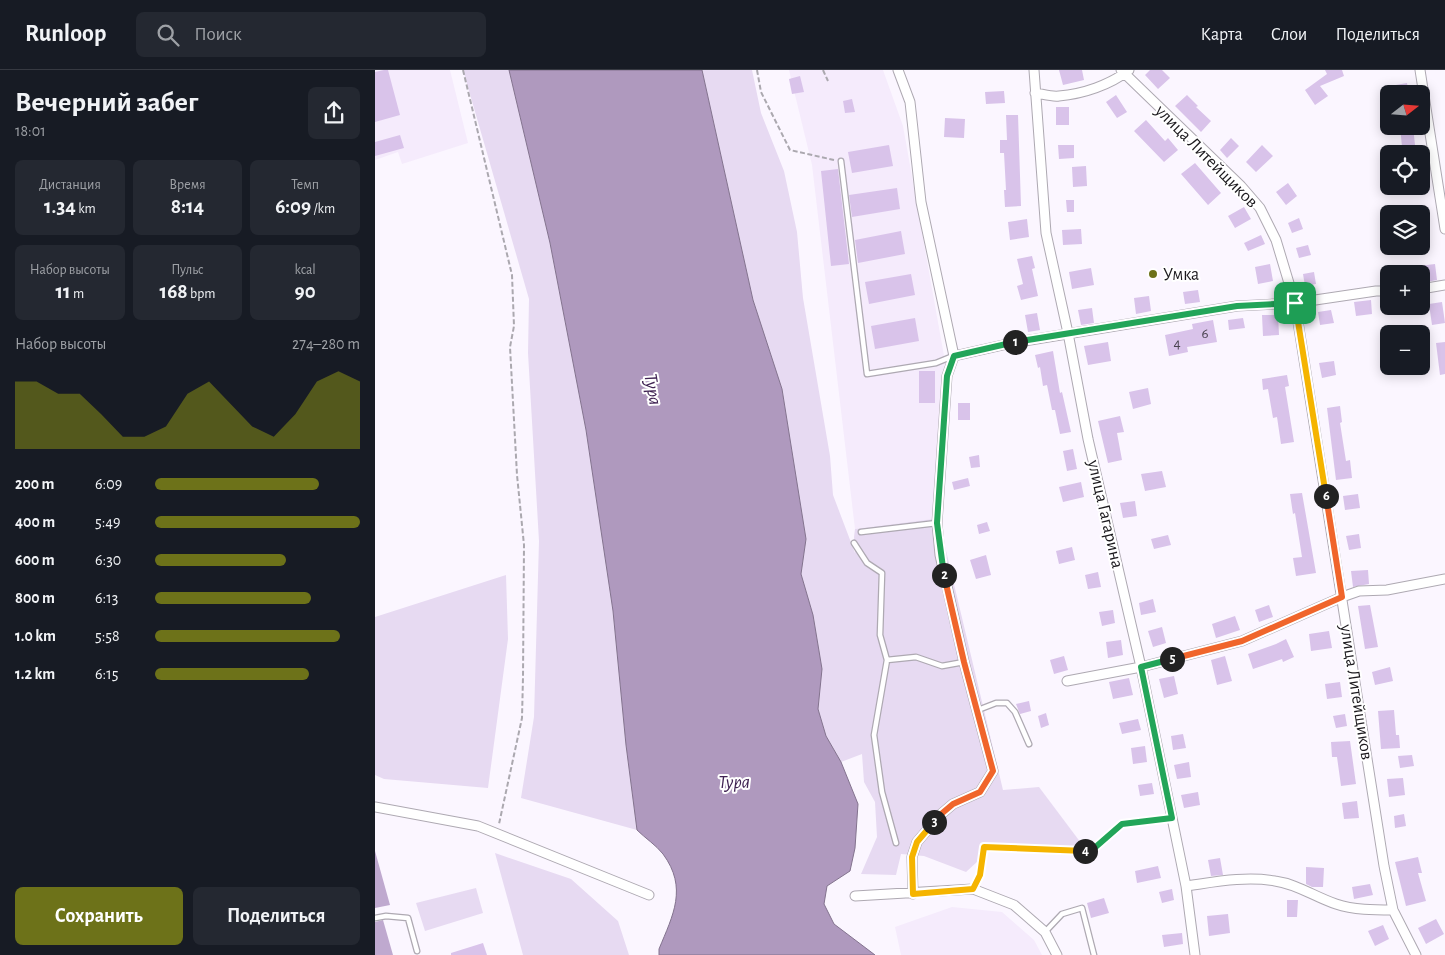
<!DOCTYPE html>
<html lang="ru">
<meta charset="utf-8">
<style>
body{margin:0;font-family:"Alegreya Sans",sans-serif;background:#242831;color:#f1f3f6;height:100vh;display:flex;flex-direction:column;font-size:19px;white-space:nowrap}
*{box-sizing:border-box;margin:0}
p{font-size:16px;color:#9ea1a6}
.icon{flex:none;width:28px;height:28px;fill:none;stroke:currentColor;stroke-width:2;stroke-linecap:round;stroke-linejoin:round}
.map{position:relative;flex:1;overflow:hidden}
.sheet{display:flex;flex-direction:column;background:#171b24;width:375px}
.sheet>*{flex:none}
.needle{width:32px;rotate:73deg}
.fabs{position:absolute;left:1005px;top:15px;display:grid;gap:10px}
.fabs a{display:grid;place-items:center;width:50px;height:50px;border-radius:8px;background:#171b24;box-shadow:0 2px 12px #0003;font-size:25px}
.pin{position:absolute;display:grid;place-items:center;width:42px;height:42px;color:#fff;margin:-21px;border-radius:10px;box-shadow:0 2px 8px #0006}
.km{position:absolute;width:25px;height:25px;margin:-12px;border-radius:50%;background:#222;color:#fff;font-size:14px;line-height:25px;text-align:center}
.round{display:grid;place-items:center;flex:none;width:52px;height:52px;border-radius:8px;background:#242831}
.overview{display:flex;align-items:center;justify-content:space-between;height:85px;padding:0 15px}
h1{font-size:28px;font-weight:700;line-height:38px}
.metrics{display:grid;grid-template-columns:repeat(3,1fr);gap:8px;height:85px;padding:5px 15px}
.metrics div{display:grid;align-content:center;border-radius:8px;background:#242831;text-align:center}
.metrics b{font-size:21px;font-weight:700}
.metrics small{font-size:14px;font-weight:400}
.metrics p{font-size:14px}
.chart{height:140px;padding:10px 15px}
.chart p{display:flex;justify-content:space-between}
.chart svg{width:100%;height:90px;margin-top:5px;fill:#6d7219;opacity:.7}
.primary-button{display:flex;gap:10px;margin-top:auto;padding:10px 15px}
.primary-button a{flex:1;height:58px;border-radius:8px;background:#6d7219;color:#fff;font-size:20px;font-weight:700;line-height:58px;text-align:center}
.primary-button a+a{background:#242831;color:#f1f3f6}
ul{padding:0 15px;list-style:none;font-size:16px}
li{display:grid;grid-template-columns:80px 60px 1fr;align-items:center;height:38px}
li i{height:12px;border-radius:6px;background:#6d7219}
header{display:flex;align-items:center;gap:30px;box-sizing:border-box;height:70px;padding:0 25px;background:#171b24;border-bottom:1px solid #363941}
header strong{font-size:24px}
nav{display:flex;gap:28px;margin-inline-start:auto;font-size:18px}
.search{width:350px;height:45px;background:#242831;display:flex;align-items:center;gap:12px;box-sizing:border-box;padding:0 18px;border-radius:8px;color:#9ea1a6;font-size:19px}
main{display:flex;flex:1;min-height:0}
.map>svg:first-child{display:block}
.built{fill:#f5ebfc}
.green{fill:#e7daf2}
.forest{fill:#bfa9cf}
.water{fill:#af99be;stroke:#83738e}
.building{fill:#d9c3ea}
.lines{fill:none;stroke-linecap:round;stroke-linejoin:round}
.lane-casing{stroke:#aea9b2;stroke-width:7}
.street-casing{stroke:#aea9b2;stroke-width:11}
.path{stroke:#aba8af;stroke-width:2;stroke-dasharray:5 2.5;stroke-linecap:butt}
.lane{stroke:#fff;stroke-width:4.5}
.street{stroke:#fff;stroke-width:9}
.split-1-casing{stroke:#fff;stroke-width:10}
.split-2-casing{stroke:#fff;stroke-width:10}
.split-3-casing{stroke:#fff;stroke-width:10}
.split-4-casing{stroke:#fff;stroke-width:10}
.split-5-casing{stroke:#fff;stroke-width:10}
.split-6-casing{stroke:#fff;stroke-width:10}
.split-7-casing{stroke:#fff;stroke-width:10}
.split-1{stroke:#22a559;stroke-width:6}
.split-2{stroke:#22a559;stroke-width:6}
.split-3{stroke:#f0652b;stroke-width:6}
.split-4{stroke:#f5b400;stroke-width:6}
.split-5{stroke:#22a559;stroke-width:6}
.split-6{stroke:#f0652b;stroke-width:6}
.split-7{stroke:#f5b400;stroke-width:6}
.poi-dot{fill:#6d7219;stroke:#fff;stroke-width:2}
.labels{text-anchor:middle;stroke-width:4;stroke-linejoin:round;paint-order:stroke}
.number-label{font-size:15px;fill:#4b4451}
.street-label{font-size:18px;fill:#1c1a1e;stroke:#fff}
.poi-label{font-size:18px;fill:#1c1a1e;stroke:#fff;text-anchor:start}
.water-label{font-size:19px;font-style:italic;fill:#402353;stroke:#fff}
</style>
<header>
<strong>Runloop</strong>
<div class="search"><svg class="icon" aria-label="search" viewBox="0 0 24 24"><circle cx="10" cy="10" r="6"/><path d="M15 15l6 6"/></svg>Поиск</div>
<nav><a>Карта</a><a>Слои</a><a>Поделиться</a></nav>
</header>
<main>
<section class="sheet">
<div class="overview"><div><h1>Вечерний забег</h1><p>18:01</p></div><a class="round"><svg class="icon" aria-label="share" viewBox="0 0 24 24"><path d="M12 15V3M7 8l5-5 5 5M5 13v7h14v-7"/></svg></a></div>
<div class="metrics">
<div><p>Дистанция</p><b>1.34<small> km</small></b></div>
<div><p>Время</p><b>8:14</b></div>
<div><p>Темп</p><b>6:09<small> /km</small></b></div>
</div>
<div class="metrics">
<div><p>Набор высоты</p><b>11<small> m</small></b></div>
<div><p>Пульс</p><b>168<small> bpm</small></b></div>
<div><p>kcal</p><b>90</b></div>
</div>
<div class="chart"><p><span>Набор высоты</span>274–280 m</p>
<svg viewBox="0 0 160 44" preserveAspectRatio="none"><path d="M0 44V11L10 11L20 17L30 17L40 27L50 38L60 38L70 33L80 17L90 11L100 22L110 33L120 38L130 27L140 11L150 6L160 11V44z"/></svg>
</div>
<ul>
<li><b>200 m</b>6:09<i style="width:80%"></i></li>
<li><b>400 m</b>5:49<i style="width:100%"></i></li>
<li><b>600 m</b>6:30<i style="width:64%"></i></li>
<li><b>800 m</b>6:13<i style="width:76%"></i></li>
<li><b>1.0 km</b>5:58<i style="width:90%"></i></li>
<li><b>1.2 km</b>6:15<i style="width:75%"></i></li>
</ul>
<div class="primary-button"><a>Сохранить</a><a>Поделиться</a></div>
</section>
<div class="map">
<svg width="1070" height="885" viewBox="0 0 1070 885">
<rect width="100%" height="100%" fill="#fbf6ff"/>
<path class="built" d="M0 0H75L93 73 27 94 23 82 0 90Z
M414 0H508L528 56 571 297 558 449 480 459 437 95Z
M577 837 627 842 659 870 667 885H526L520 857Z"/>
<path class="green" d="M88 0H134L175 173 211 360 238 541 251 675 262 760 146 728 159 647 164 471 153 283 154 229Z
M327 0H377L386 43 409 101 422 162 428 228 455 386 458 425 480 483 479 467 480 459 558 449 568 468 628 720 664 717 709 777 682 778 614 774 603 791 591 802 549 786 526 784 521 805 486 804 502 767 500 732 489 712 487 684 466 692 451 666 443 639 447 599 438 545 426 504 431 469 407 319 378 230Z
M131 505 133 569 113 718 9 709 0 705V547Z
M120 783 196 809 243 851 254 885H148Z
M101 818 108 843 50 861 41 833Z"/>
<path class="forest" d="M0 781 15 835 0 838Z
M8 850 18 885H0V852Z"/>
<path class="water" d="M134 0H327L378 230 407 319 431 469 426 504 438 545 447 599 443 639 451 666 466 692 483 734 480 778 475 801 452 816 449 834 459 854 500 885H284V879C298 845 313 818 288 784 281 775 270 768 262 760L251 675 238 541 211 360 175 173Z"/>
<path class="building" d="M9 0H13L25 45 0 52V2Z
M684 0H707L709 10 688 15Z
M775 0H787L795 8 783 19 770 5Z
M950 0H967L969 6 945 16 953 26 940 35 930 20 952 4Z
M425 6 429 22 417 24 414 9Z
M1032 13 1034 24H1016L1015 16Z
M629 21 630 33 611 34 610 22Z
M741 25 752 42 742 48 731 32Z
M812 25 823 36 821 37 836 51 826 62 800 36Z
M477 29 480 42 470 43 468 31Z
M681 37H694V55H681Z
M631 45H643L646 136 630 137 629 120H631L629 83H625V70H632Z
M570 48 590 49 589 68 569 67Z
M771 50 790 71 793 68 803 80 789 92 759 61Z
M1025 56H1038L1040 75 1027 77Z
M25 65 29 78 0 86V72Z
M856 68 864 76 852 88 845 80Z
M514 75 518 96 477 103 473 82Z
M683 75H699V88L684 89Z
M887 75 898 86 881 102 871 92Z
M820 93 846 123 833 135 806 104Z
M711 96 712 116 698 117 697 97Z
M463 99 474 194 456 196 446 101Z
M913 113 922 126 911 135 901 122Z
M522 118 525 139 477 147 474 125Z
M691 130H699V142H692Z
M869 137 876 149 860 158 853 146Z
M924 148 928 159 917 163 913 153Z
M652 149 654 167 635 170 633 152Z
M706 159 707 174 688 175 687 160Z
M526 161 530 184 483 193 480 170Z
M886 165 890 174 873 181 869 173Z
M933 175 936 185 924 188 921 178Z
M657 186 660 198 657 199 663 226 646 230 642 216 648 214 642 189Z
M895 194 898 211 883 214 880 197Z
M1060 194 1062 210 1046 213V204H1045L1044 196Z
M716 198 719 215 697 219 694 202Z
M939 202 941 214 930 216 928 204Z
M536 204 540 225 494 234 490 212Z
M823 220 825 232 810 234 808 222Z
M774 226 776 241 761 244 759 228Z
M996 230 997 244 981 246 979 232Z
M1067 232 1070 253 1057 255 1054 234Z
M717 238 719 253 706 255 703 240Z
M956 240 959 253 945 255 943 242Z
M662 243 665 260 653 262 650 245Z
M887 245H903L904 265 888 266Z
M540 248 544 271 500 279 496 256Z
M868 248 870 258 854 260 853 250Z
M838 250 842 272 812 277 813 282 794 286 790 265 818 259 817 254Z
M733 272 736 291 713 295 709 276Z
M1070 272V304L1065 305 1061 273Z
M678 281 685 323 687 322 696 362 685 364 680 340H677L672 315 668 316 665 297 663 298 660 285Z
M959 291 961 305 947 308 944 293Z
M544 301H560V333H544Z
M912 305 914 316 910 317 919 372 906 374 902 347 898 348 893 319 888 320 887 309Z
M773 318 776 334 758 339 754 322Z
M583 333H595V350H583Z
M965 336 967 352 965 353 971 391 975 390 977 408 961 410 952 338Z
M745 346 749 362 742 363 747 390 733 393 723 351Z
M698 379 702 399 692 401 688 381Z
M604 385 605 397 596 398 594 387Z
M787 401 791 417 770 421 766 404Z
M593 408 595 416 579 420 577 412Z
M706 412 709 427 688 432 684 417Z
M927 423 941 503 921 506 918 488 927 487 920 443 918 444 915 424Z
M983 424 985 438 970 440 968 426Z
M760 431 762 446 748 448 745 433Z
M612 452 615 461 604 464 602 455Z
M984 464 986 478 974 480 971 466Z
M793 465 796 475 779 479 776 469Z
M697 477 700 490 684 494 681 481Z
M611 485 616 505 601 509 595 490Z
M993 500 994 514 978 517 976 501Z
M723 502 726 517 713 519 710 505Z
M778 529 781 542 766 545 764 533Z
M894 535 898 547 884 552 880 540Z
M995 535 1003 577 990 579 983 536Z
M738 540 740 553 727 556 724 542Z
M860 546 865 560 841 568 837 554Z
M787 557 791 573 778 577 773 561Z
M954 561 957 578 936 581 934 564Z
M911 569 919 587 908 592 907 589 878 599 873 584 901 574Z
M746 570 748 585 733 588 731 572Z
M689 586 693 600 679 604 675 590Z
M850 586 857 611 842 615 836 590Z
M1015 597 1018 611 1000 615 997 602Z
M799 606 803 624 789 628 784 609Z
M754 608 758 625 738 629 734 612Z
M965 612 967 627 952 629 950 614Z
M654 631 656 641 645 644 641 634Z
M1019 640 1021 665H1024L1025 678 1006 679 1003 641Z
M671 643 674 655 666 658 663 646Z
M970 644 972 656 961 658 958 646Z
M763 649 766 660 747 664 744 653Z
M808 664 811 678 798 680 796 666Z
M975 671 981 714 966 716 962 687H957L956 672Z
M770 676 772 692 758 694 756 678Z
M1037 685 1039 696 1025 698 1023 686Z
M814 692 816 707 802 709 799 695Z
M1028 708 1030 725 1014 727 1012 709Z
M777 713 779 724 765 726 763 715Z
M823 722 825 735 809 738 806 725Z
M982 731 984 748 969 749 967 733Z
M1029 744 1031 756 1020 758 1019 746Z
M1043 787 1047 803H1043L1051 831 1031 836 1020 792Z
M845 788 848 805 836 806 833 790Z
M783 796 786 808 762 813 760 801Z
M931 797 949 798 948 817H937L931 814Z
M995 814 998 825 979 829 977 817Z
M797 819 799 830 787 833 784 822Z
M729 828 734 843 716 848 712 833Z
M912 830H923L922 847H912Z
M853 844 855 863 834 866 832 846Z
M1061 849 1069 864 1051 874 1043 858Z
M1008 855 1014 869 1000 876 993 861Z
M807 863 808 874 789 877 787 865Z
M108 873 112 885H76V883Z"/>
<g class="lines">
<defs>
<path id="lane" d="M466 91 492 304 561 293 578 286
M486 462 562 453
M479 473 492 493 507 503 505 565 512 590
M603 640 621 633H632L640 642 654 674
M521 773 507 722 499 665 512 590 541 587 567 596 589 592
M0 848 11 846 33 848 42 881
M670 862 687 844 707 838 719 885"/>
<path id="street" d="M523 0 535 32 546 132 579 286 572 306 562 453 565 485 589 592 618 701 605 722 578 734 565 745 542 772 537 787 538 824
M659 0 671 163 693 263 713 369 766 597 811 816 820 885
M746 0 866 116 885 138 901 170 920 233 1009 796 1018 840 1041 885
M1045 0 1070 159
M660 23C668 24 676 27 684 26 708 24 735 15 754 0
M1046 219 1070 215
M579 286 637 273 862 236 920 233 1001 221H1014
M692 611 766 597 867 571 967 527 984 521 1012 520 1070 509
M0 737 103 756 274 825
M811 816C840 812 870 806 900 811 922 814 940 827 961 834 979 840 999 840 1018 840
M480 826 598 819 639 835 670 862 682 885"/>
</defs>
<use href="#lane" class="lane-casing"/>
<use href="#street" class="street-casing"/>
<path class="path" d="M88 0 137 205 139 256 135 277 142 405 149 475 148 607 147 648 124 754
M382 0 386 22 415 80 459 90
M448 0 453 11
M601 812 605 805 609 777 717 781 747 754 787 749"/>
<use href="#lane" class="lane"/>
<use href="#street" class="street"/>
</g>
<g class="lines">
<defs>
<path id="split-1" d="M640 272 862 236 920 233"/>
<path id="split-2" d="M569 505 562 453 572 306 579 286 640 272"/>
<path id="split-3" d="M559 752 565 745 578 734 605 722 618 701 589 592 569 505"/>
<path id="split-4" d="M559 752 542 772 537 787 538 824 598 819 605 805 609 777 710 781"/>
<path id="split-5" d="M710 781H716L747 754 797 748 766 597 797 589"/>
<path id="split-6" d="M797 589 867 571 967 527 951 426"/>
<path id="split-7" d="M920 233 951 426"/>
</defs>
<use href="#split-1" class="split-1-casing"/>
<use href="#split-2" class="split-2-casing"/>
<use href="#split-3" class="split-3-casing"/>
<use href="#split-4" class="split-4-casing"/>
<use href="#split-5" class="split-5-casing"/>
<use href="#split-6" class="split-6-casing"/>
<use href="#split-7" class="split-7-casing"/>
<use href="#split-1" class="split-1"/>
<use href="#split-2" class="split-2"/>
<use href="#split-3" class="split-3"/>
<use href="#split-4" class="split-4"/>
<use href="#split-5" class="split-5"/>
<use href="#split-6" class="split-6"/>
<use href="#split-7" class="split-7"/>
</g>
<circle class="poi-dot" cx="778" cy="204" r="5"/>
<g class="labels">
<g class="number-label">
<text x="830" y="268">6</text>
<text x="802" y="278">4</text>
</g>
<g class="street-label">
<text transform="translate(832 86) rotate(45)" y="6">улица Литейщиков</text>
<text transform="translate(731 444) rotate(77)" y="6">улица Гагарина</text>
<text transform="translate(982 622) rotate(81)" y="6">улица Литейщиков</text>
</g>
<g class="poi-label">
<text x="788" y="210">Умка</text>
</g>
<g class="water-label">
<text transform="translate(279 319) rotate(80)" y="7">Тура</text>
<text x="359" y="718">Тура</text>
</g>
</g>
</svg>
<div class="fabs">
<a><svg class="needle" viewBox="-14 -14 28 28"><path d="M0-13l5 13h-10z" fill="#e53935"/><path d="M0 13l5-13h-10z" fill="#9ea1a6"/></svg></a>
<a><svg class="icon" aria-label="locate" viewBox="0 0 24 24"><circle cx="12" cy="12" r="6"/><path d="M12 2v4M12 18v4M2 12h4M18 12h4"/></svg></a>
<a><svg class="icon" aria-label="layers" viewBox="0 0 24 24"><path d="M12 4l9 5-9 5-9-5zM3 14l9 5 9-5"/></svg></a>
<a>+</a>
<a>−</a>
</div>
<div class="pin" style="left:920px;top:233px;background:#1e9e55"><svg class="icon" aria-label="arrive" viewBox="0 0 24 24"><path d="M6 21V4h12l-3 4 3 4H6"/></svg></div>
<b class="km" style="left:640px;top:272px">1</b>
<b class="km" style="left:569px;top:505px">2</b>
<b class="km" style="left:559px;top:752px">3</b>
<b class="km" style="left:710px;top:781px">4</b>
<b class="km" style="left:797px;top:589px">5</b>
<b class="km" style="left:951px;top:426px">6</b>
</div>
</main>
